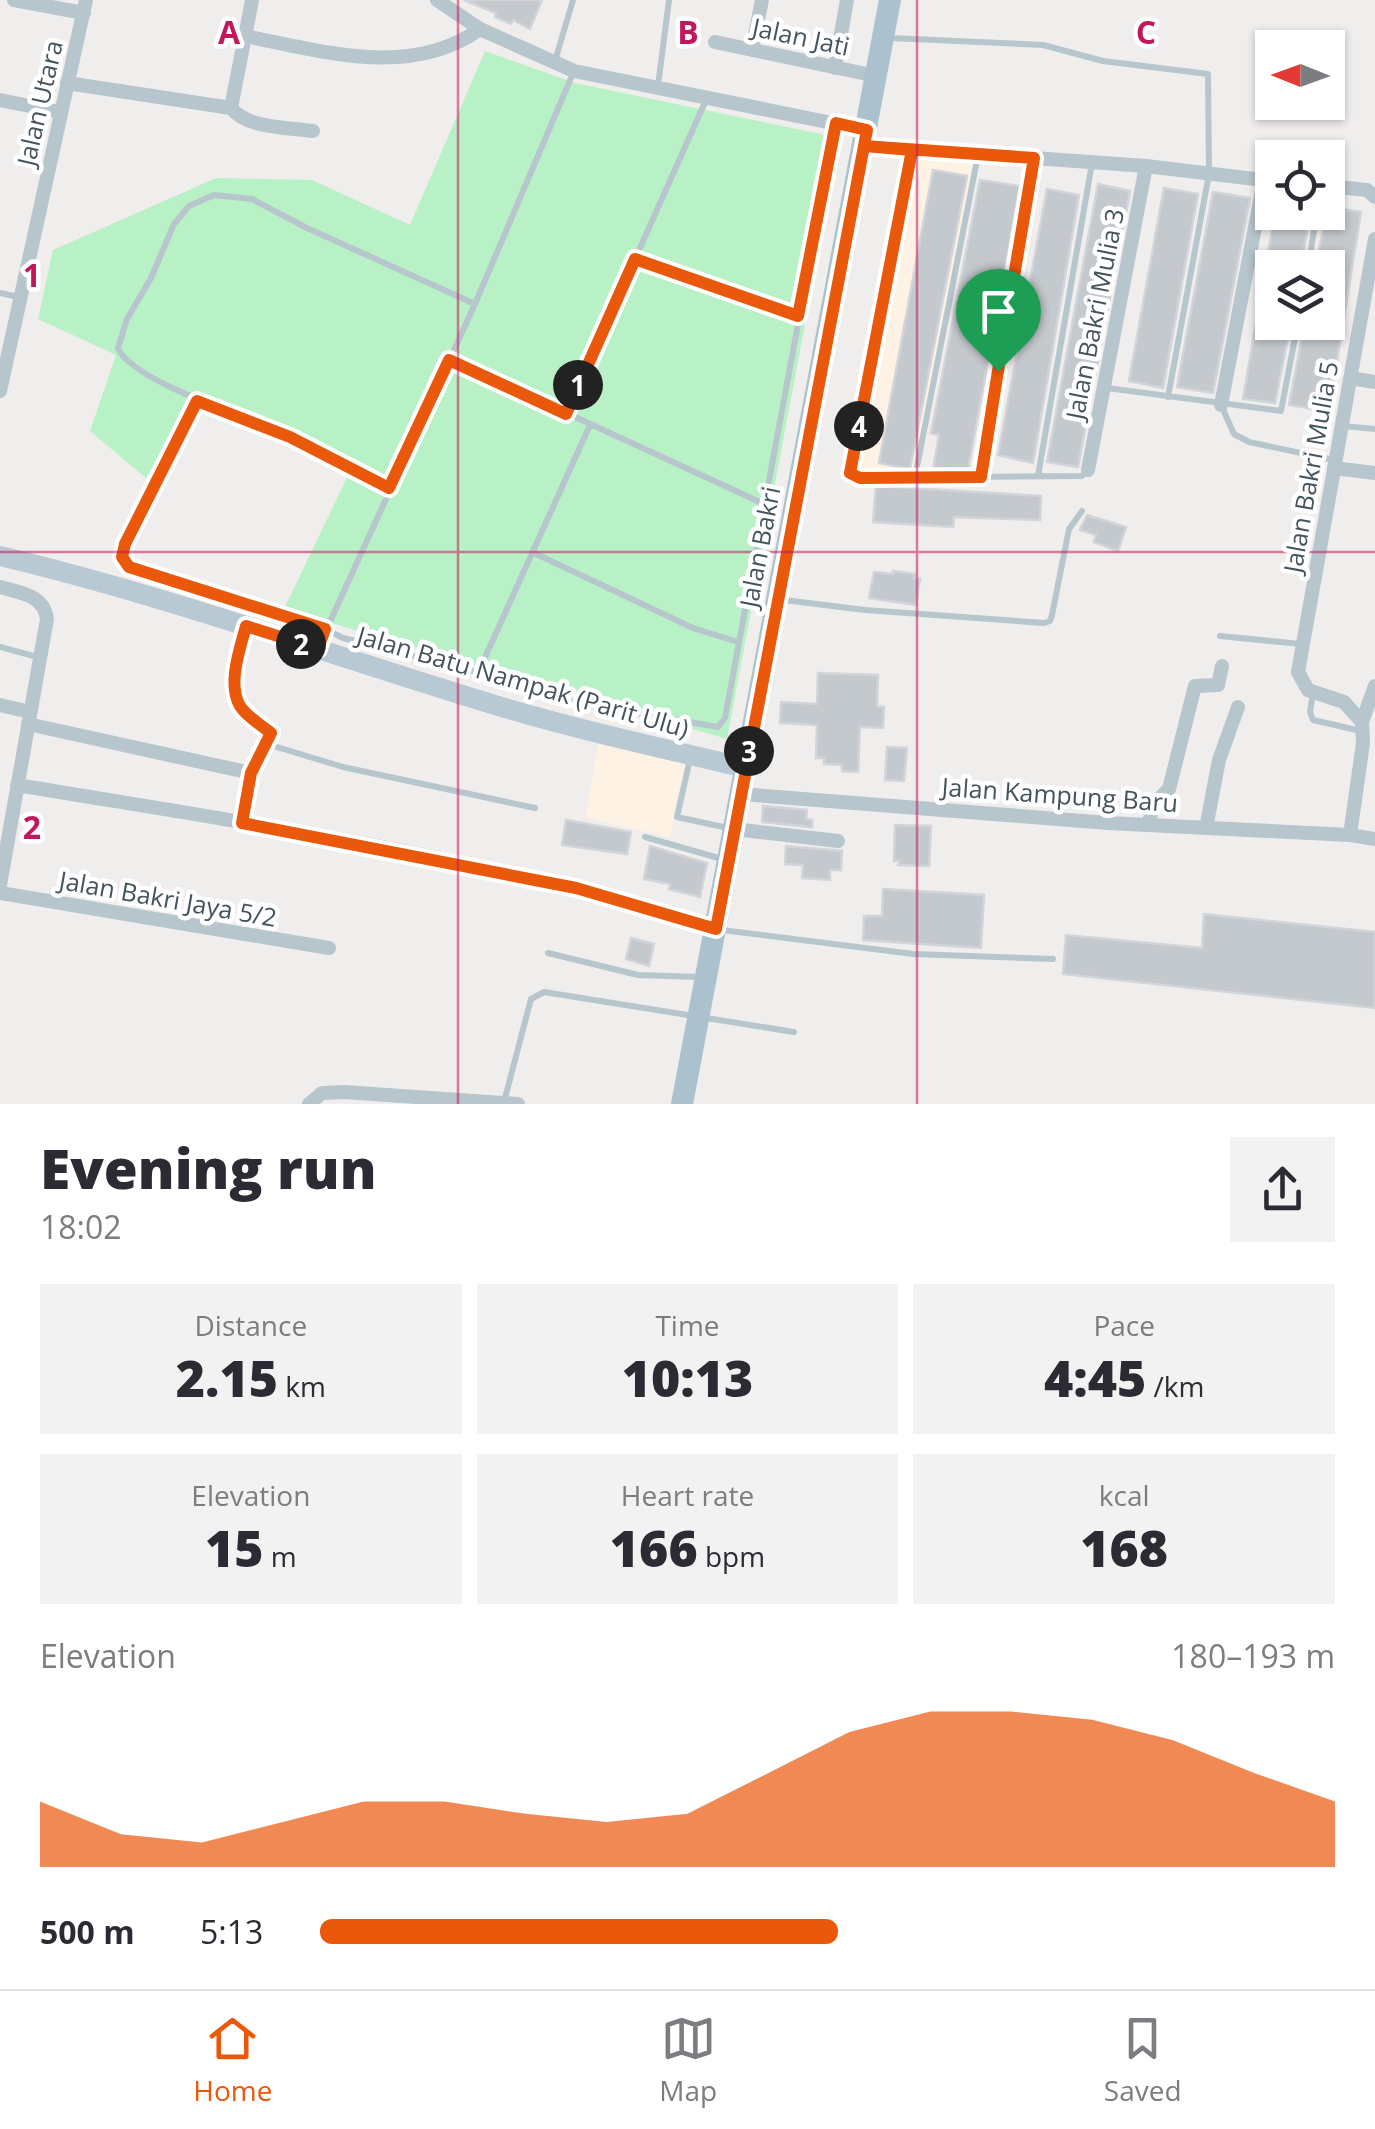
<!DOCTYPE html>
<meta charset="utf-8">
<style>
body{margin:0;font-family:"Open Sans",sans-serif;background:#f2f2f3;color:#2b2b33;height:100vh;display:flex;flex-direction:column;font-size:38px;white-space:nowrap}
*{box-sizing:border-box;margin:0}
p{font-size:32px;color:#7c7c81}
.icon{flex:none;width:55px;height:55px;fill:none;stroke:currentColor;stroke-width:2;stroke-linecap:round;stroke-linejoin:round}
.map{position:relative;height:1104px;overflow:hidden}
.side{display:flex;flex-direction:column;background:#fff;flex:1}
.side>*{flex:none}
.needle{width:65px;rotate:271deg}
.buttons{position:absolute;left:1255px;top:30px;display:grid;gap:20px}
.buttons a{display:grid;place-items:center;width:90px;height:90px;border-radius:0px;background:#fff;box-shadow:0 2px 8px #0004;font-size:50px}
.pin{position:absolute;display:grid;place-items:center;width:85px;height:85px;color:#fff;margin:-102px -42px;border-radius:50% 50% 50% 0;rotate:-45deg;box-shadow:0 0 10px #0007}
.pin .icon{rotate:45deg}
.km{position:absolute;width:50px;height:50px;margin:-25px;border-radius:50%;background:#222;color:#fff;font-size:28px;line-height:50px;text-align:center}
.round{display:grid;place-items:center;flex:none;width:105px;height:105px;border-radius:0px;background:#f2f2f3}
.head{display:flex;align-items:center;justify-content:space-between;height:170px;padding:0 40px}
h1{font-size:55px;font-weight:800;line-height:75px}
.figures{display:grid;grid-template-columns:repeat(3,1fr);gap:15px;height:170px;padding:10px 40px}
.figures div{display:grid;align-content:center;border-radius:0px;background:#f2f2f3;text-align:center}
.figures b{font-size:50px;font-weight:800}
.figures small{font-size:28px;font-weight:400}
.figures p{font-size:28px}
.chart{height:280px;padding:20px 40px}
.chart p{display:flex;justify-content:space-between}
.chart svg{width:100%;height:180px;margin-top:10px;fill:#ea580c;opacity:.7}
ul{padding:0 40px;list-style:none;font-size:32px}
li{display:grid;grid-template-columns:160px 120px 1fr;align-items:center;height:75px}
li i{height:25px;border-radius:12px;background:#ea580c}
.tab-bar{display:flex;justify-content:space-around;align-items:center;height:140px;border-top:2px solid #e1e1e2;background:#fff;font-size:28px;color:#7c7c81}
.tab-bar a{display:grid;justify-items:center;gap:5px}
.tab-bar .active{color:#ea580c}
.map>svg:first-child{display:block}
.commercial{fill:#fdf2e4}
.green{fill:#b8f1c5}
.building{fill:#c4c9cd;stroke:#d1d4d9;stroke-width:2.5}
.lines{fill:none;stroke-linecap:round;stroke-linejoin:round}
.lane{stroke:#b7c5cc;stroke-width:6}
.street{stroke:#b7c5cc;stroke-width:14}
.secondary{stroke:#b9c9d3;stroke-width:20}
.primary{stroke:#abc2ce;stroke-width:22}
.route-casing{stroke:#fff;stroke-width:20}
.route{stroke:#ea580c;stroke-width:12}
.grid{fill:none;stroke:#c2185b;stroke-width:2.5;stroke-opacity:0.55}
.labels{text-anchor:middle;stroke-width:9;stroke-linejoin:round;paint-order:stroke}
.street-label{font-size:25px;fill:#44545c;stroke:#fff}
.grid-label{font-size:32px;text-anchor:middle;font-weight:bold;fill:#c2185b;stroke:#fff;stroke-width:9;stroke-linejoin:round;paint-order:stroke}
</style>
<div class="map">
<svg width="1375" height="1104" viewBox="0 0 1375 1104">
<rect width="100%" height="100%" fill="#f0eded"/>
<path class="commercial" d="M908 146 981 151 918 480 844 473Z
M599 742 686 761 670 837 585 818Z"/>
<path class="green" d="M485 51 575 83 840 138 727 739 284 609 353 465 196 392 146 478 90 431 116 355 38 319 53 250 216 178 312 180 410 225Z"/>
<path class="building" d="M464 0H542L530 29 513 20 511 24 495 17 496 13Z
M933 170 967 176 910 469 879 463Z
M980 180 1020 186 968 470H933L939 435 931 433Z
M1098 184 1130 191 1078 467 1047 462Z
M1164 188 1198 194 1163 388 1129 381Z
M1047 189 1079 195 1033 463 998 455Z
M1213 192 1250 198 1213 393 1177 387Z
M1328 207 1361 212 1329 411 1289 405 1305 322H1328V268H1315Z
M1275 212H1310L1301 268H1272V322H1291L1275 403 1243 399Z
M876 486 1041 496 1040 520 954 517 953 527 873 522Z
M1087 515 1126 527 1118 551 1094 542 1096 535 1080 530Z
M893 571 915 574V578L920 579 916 605 869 598 874 572 893 574Z
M818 673 878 675 877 706 884 707 883 728 860 727 858 772 842 771V765L824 764V758H816L817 725 780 723 781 702 817 704Z
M887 747 907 748 904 781 885 780Z
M763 806 807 810 806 819 812 820V827L762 822Z
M566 820 631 832 627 854 562 845Z
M895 825 931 826 929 866 898 865 899 861H894Z
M650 846 707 863 700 897 669 889 670 884 644 879Z
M786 846 842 851 841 870H830V880L802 878 803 865 785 864Z
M883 889 984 895 981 948 863 940 864 916H882Z
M1204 914 1375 932V1008L1063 974 1066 935 1202 948Z
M631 938 654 944 649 966 626 959Z"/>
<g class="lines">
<path class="lane" d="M890 38 1043 45 1103 61 1208 74 1209 174 1168 397
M555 61 573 0
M658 86 669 0
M635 259 798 316
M1308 268 1317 212
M0 293 18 297
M449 359 762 503
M1107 388 1281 411 1298 322
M197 401 125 544 122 557 129 567 325 629 343 638 496 677 561 700 718 727 725 718 835 125
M1221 405 1234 434 1249 442 1334 460
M566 414 706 100
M1343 426 1375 429
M851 473 860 478 1082 476 1088 470
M1038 476 1092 163
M915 477 978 155
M389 488C355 471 321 452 286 435 252 419 131 381 118 348L127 319 151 278 174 224 189 206 214 195 252 199 307 228 475 304
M532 552 693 628 738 642
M784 600 865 610 1044 623 1050 621 1052 615 1069 529 1082 511
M245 632C239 655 226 692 245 712 252 720 262 726 271 733L267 744
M1220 636 1301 644
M0 647 41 658
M318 648 475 304 574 71
M478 673 590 425
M1313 693 1310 712 1313 720 1361 731
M690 759 677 817 728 828
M252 772 267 744 343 767 535 808
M645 837 722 859
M722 930 913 954 1053 959
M548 953 638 975 700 977
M504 1102 531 999 544 992 794 1032"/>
<path class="street" d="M14 0 84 13
M437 0 480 29 574 71 867 130
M245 36C323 51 410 79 480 29
M715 42 876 76
M752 50 762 0
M835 68 847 0
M67 83 231 108
M0 100 60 112
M231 108 252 0
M231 108C248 129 286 127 313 131
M864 146 1146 166 1272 181
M1328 186 1367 190 1375 197
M1350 378 1375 382
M0 391 86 0
M1221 405 1264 180
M1334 468 1375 473
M1088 470 1146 166
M850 473 911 151
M981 477 1035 159
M0 587C21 593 44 595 47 619L0 885
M0 705 30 712
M1362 722 1375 686
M28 724 251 773 242 823
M17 785C251 824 489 857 716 929
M741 794 1108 823 1350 835 1375 839
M1148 825 1154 804 1169 789 1195 686 1218 685 1222 666
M1206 828 1219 760 1238 707
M734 829 838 841
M1350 835 1363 743 1362 722 1344 702 1308 690 1298 672 1375 239
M0 893 329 948
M309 1104 322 1093 344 1092 518 1104"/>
<path class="secondary" d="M0 556C168 596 330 655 495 705 578 730 662 748 746 768"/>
<path class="primary" d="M682 1104 890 0"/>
</g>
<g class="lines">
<defs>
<path id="route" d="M998 371 1034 158 864 146 867 130 836 123 798 316 635 259 566 414 449 360 389 488 290 437 197 401 125 544 122 557 129 567 325 629 318 649 246 626C240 649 227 684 240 706 247 717 261 725 271 733L251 773 242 823 576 888 716 929 864 146 912 150 850 473 860 478 981 477 998 371"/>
</defs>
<use href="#route" class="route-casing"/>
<use href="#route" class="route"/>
</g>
<path class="grid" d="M458 0V1104M917 0V1104M0 552H1375"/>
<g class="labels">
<g class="street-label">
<text transform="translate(801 37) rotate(12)" y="9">Jalan Jati</text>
<text transform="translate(40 103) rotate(-77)" y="9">Jalan Utara</text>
<text transform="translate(1095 314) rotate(-79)" y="9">Jalan Bakri Mulia 3</text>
<text transform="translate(1311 467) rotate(-80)" y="9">Jalan Bakri Mulia 5</text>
<text transform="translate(760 547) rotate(-79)" y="9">Jalan Bakri</text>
<text transform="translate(523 682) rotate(16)" y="9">Jalan Batu Nampak (Parit Ulu)</text>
<text transform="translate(1060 795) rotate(4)" y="9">Jalan Kampung Baru</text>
<text transform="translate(168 899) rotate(10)" y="9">Jalan Bakri Jaya 5/2</text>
</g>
</g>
<g class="grid-label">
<text x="229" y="44">A</text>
<text x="688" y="44">B</text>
<text x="1146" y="44">C</text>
<text x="32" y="287">1</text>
<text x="32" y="839">2</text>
</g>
</svg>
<div class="buttons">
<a><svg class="needle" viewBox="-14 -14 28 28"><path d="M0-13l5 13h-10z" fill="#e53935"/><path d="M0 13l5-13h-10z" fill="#7c7c81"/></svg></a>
<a><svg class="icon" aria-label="locate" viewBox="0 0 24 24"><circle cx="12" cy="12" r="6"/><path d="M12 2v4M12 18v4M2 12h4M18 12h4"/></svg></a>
<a><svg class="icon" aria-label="layers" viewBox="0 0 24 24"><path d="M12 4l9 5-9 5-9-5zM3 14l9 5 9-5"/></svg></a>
</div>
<div class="pin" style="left:998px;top:371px;background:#1e9e55"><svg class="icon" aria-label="arrive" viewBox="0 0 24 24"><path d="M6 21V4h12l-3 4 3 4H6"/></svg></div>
<b class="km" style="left:578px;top:385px">1</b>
<b class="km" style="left:301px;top:644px">2</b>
<b class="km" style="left:749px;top:751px">3</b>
<b class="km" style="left:859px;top:426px">4</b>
</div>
<section class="side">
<div class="head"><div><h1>Evening run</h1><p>18:02</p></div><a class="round"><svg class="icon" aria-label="share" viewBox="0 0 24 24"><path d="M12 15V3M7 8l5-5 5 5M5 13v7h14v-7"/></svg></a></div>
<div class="figures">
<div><p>Distance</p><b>2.15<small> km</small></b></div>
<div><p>Time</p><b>10:13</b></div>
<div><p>Pace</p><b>4:45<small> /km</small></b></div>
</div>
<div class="figures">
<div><p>Elevation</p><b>15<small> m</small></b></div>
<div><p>Heart rate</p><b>166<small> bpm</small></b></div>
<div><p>kcal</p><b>168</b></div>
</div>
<div class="chart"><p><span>Elevation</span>180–193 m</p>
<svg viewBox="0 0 160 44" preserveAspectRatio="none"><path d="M0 44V28L10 36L20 38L30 33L40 28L50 28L60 31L70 33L80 31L90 21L100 11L110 6L120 6L130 8L140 13L150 21L160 28V44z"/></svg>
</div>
<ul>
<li><b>500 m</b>5:13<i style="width:51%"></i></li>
</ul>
</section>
<nav class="tab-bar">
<a class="active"><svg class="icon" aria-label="home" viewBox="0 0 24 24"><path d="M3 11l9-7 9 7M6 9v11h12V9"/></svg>Home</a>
<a><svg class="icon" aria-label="map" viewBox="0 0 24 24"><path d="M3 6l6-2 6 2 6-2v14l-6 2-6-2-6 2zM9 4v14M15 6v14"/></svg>Map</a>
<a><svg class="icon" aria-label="saved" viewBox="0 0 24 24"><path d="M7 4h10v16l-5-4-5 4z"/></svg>Saved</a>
</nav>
